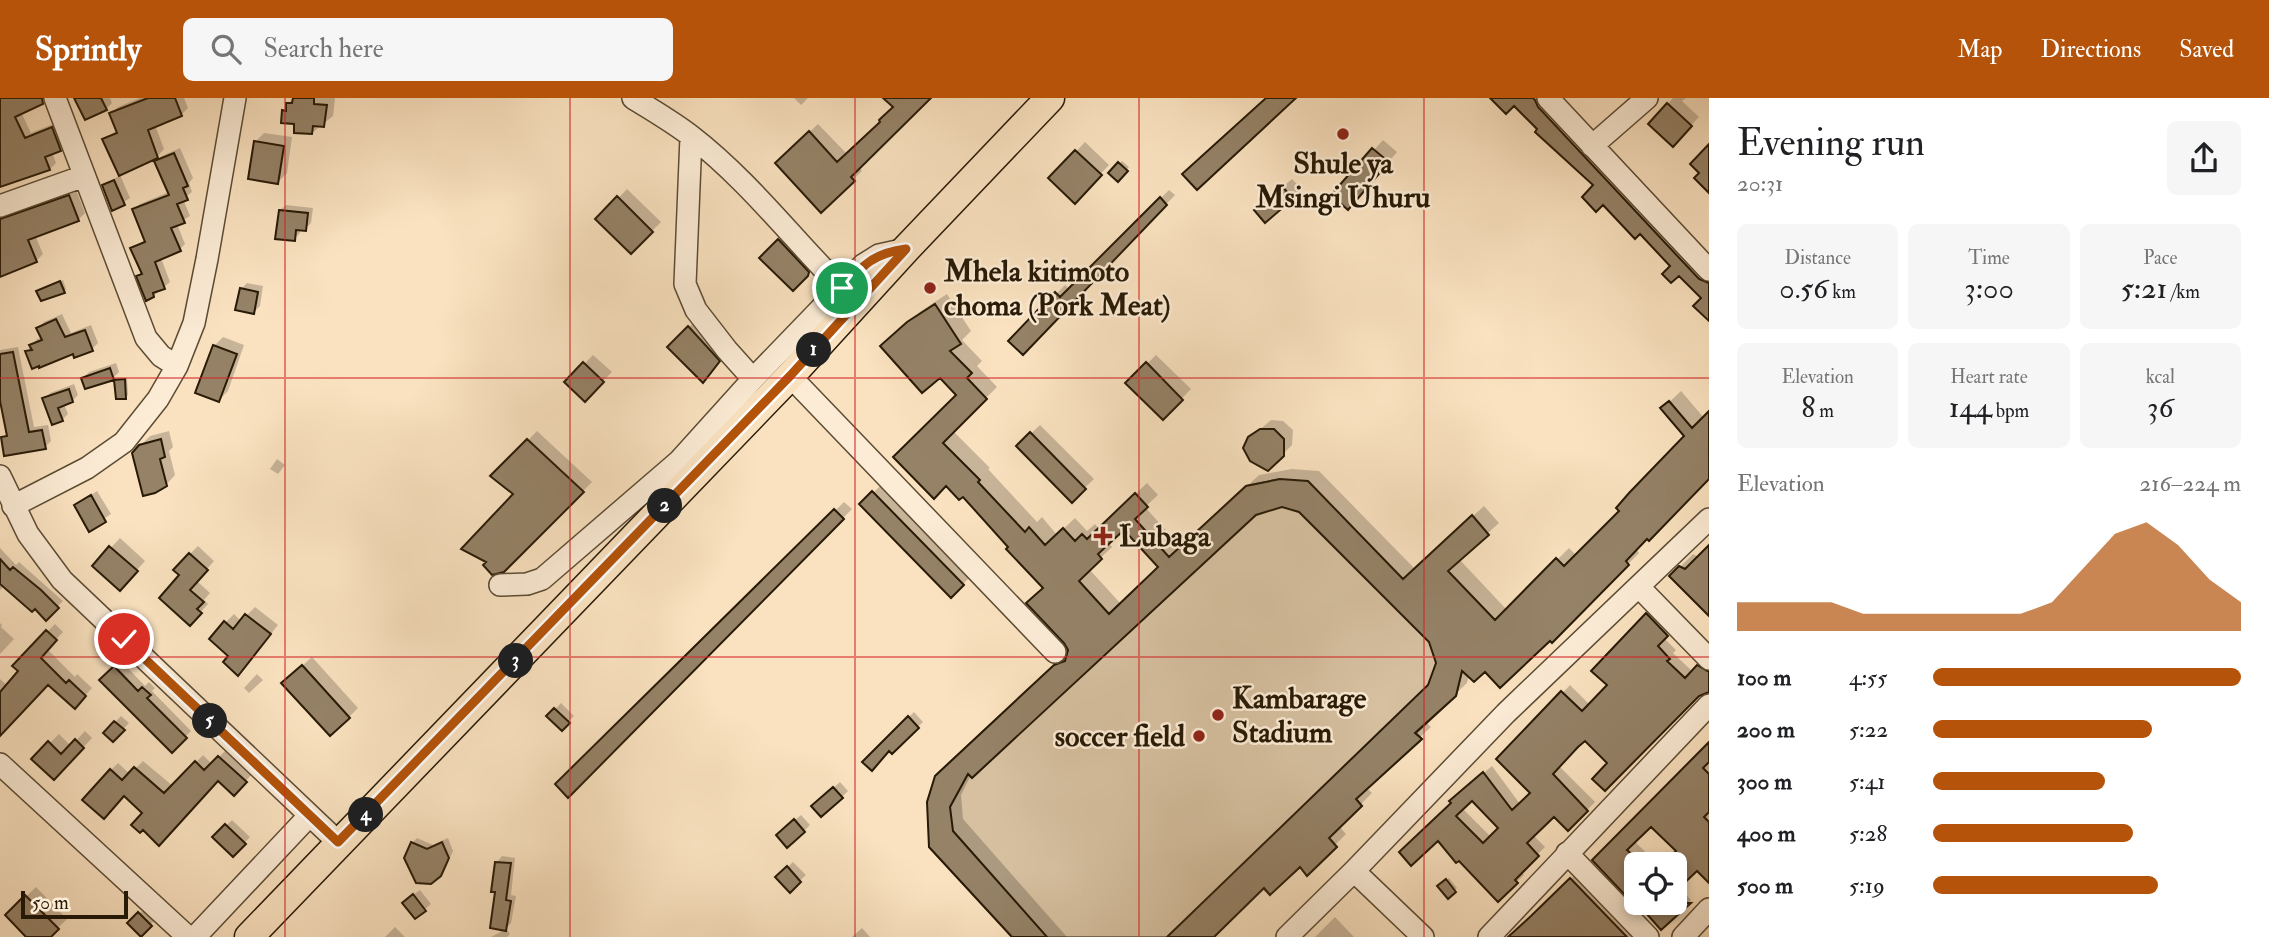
<!DOCTYPE html>
<meta charset="utf-8">
<style>
body{margin:0;font-family:"IM FELL Double Pica",serif;background:#f6f6f6;color:#202124;height:100vh;display:flex;flex-direction:column;font-size:26px;white-space:nowrap}
*{box-sizing:border-box;margin:0}
p{font-size:23px;color:#757577}
.icon{flex:none;width:38px;height:38px;fill:none;stroke:currentColor;stroke-width:2;stroke-linecap:round;stroke-linejoin:round}
.map{position:relative;flex:1;overflow:hidden}
.side{display:flex;flex-direction:column;background:#fff;width:560px}
.side>*{flex:none}
.controls{position:absolute;left:1624px;top:754px;display:grid;gap:14px}
.controls a{display:grid;place-items:center;width:63px;height:63px;border-radius:10px;background:#fff;box-shadow:0 4px 10px #0003;font-size:35px}
.scale{position:absolute;left:21px;bottom:18px;width:107px;box-sizing:border-box;padding-left:7px;border:4px solid #281a06;border-top:0;font-size:19px;line-height:24px;white-space:nowrap;color:#281a06;-webkit-text-stroke:5px #fcecd6;paint-order:stroke}
.pin{position:absolute;display:grid;place-items:center;width:60px;height:60px;color:#fff;margin:-30px;border:4px solid #fff;border-radius:50%;box-shadow:0 2px 7px #0007}
.km{position:absolute;width:35px;height:35px;margin:-18px;border-radius:50%;background:#222;color:#fff;font-size:19px;line-height:35px;text-align:center}
.round{display:grid;place-items:center;flex:none;width:74px;height:74px;border-radius:10px;background:#f6f6f6}
.head{display:flex;align-items:center;justify-content:space-between;height:119px;padding:0 28px}
h1{font-size:38px;font-weight:600;line-height:52px}
.figures{display:grid;grid-template-columns:repeat(3,1fr);gap:10px;height:119px;padding:7px 28px}
.figures div{display:grid;align-content:center;border-radius:10px;background:#f6f6f6;text-align:center}
.figures b{font-size:30px;font-weight:600}
.figures small{font-size:19px;font-weight:400}
.figures p{font-size:19px}
.chart{height:196px;padding:14px 28px}
.chart p{display:flex;justify-content:space-between}
.chart svg{width:100%;height:126px;margin-top:7px;fill:#b45309;opacity:.7}
ul{padding:0 28px;list-style:none;font-size:23px}
li{display:grid;grid-template-columns:112px 84px 1fr;align-items:center;height:52px}
li i{height:18px;border-radius:9px;background:#b45309}
header{display:flex;align-items:center;gap:42px;box-sizing:border-box;height:98px;padding:0 35px;background:#b45309;color:#fff}
header strong{font-size:33px}
nav{display:flex;gap:38px;margin-inline-start:auto;font-size:24px}
.search{width:490px;height:63px;background:#f6f6f6;display:flex;align-items:center;gap:18px;box-sizing:border-box;padding:0 24px;border-radius:10px;color:#757577;font-size:26px}
main{display:flex;flex:1;min-height:0}
.map>svg:first-child{display:block}
.green{fill:#d6c0a0;stroke:#7f6d53;stroke-width:2}
.shadow{fill:#0003;fill-rule:evenodd}
.building{fill:#958267;stroke:#281a06;stroke-width:2;fill-rule:evenodd}
.lines{fill:none;stroke-linecap:round;stroke-linejoin:round}
.minor-casing{stroke:#5c4c34;stroke-width:24}
.major-casing{stroke:#281a06;stroke-width:31}
.minor{stroke:#fcecd6;stroke-width:21}
.major{stroke:#fae2c0;stroke-width:28}
.route-casing{stroke:#fff;stroke-width:14}
.route{stroke:#b45309;stroke-width:9}
.grid{fill:none;stroke:#d62828;stroke-width:2;stroke-opacity:0.55}
.poi-dot{fill:#8f2418;stroke:#fcecd6;stroke-width:2.5}
.labels{text-anchor:middle;stroke-width:5;stroke-linejoin:round;paint-order:stroke}
.poi-label{font-size:30px;font-weight:bold;fill:#281a06;stroke:#fcecd6;text-anchor:start}
</style>
<header>
<strong>Sprintly</strong>
<div class="search"><svg class="icon" aria-label="search" viewBox="0 0 24 24"><circle cx="10" cy="10" r="6"/><path d="M15 15l6 6"/></svg>Search here</div>
<nav><a>Map</a><a>Directions</a><a>Saved</a></nav>
</header>
<main>
<div class="map">
<svg width="1709" height="839" viewBox="0 0 1709 839">
<rect width="100%" height="100%" fill="#fae2c0"/>
<filter id="stains"><feTurbulence type="fractalNoise" baseFrequency=".00286" numOctaves="4"/><feColorMatrix values="0 0 0 0 .2 0 0 0 0 .09 0 0 0 0 .02 0 0 0 .5 -.17"/></filter>
<radialGradient id="worn" r=".72"><stop offset=".6" stop-color="#630" stop-opacity="0"/><stop offset="1" stop-color="#630" stop-opacity=".3"/></radialGradient>
<path class="green" d="M1280 381 1463 568 1456 598 1416 635 1422 641 1356 701 1362 708 1329 740 1337 749 1307 778 1300 769 1270 797 1263 790 1214 839H1012L929 749 935 678 1246 388Z"/>
<path class="shadow" d="M0 0H46L21 14 31 35 58 24 66 45 52 54 56 65 50 71 0 88Z
M76 0H110L112 5 106 11Z
M140 0H184L188 10 181 17 155 27 164 51 157 59 104 41 118 32 111 16 118 9Z
M293 0H335L333 18 312 35 283 13Z
M794 0H808L801 7Z
M886 0H928L859 69 862 73 821 112 777 65 818 26 847 56 895 9Z
M1493 0H1551L1709 168V221L1696 208 1703 200 1596 87 1514 5Z
M1673 0H1686L1682 3 1699 19 1673 46 1651 25Z
M264 35 292 39 287 75 278 84 255 44Z
M1383 42 1397 54 1357 101 1334 97Z
M1085 44 1109 67 1075 103 1051 80Z
M180 50 193 80 189 85 192 94 183 101 190 118 177 126 185 146 180 151 161 160 170 184 153 198 139 178 143 174 132 150 146 141 134 111 140 106 169 94 156 64 162 58Z
M1122 63 1129 69 1118 81 1110 75Z
M120 77 130 100 113 111 104 88Z
M1292 81 1301 90 1292 99 1266 103Z
M627 91 661 124 631 154 598 121Z
M76 92 85 115 78 122 35 137 43 156 36 163 0 177V113Z
M1169 92 1175 97 1023 255 1010 243 1065 187 1069 191Z
M286 107 313 110 311 125 305 131H300V135L294 141 280 112Z
M788 133 817 167 793 190 762 160Z
M63 182 66 191 64 194 38 193Z
M247 185 263 188 260 208 254 214 241 191Z
M947 196 971 233 962 242 982 263 977 268 997 289 953 333 990 370 988 371 1037 424 1042 419 1057 437 1075 420 1087 433 1095 426 1099 431 1147 385 1158 397 1145 409 1181 449 1259 377 1292 371 1319 373 1415 471 1484 408 1499 425 1459 461 1507 512 1569 450 1577 458 1621 413 1687 338 1663 310 1681 293 1704 320 1709 315V379L1649 440 1647 439 1636 451 1639 455 1552 543 1550 541 1485 572 1469 577 1467 585 1426 624 1431 629 1366 689 1372 695 1339 728 1346 736 1307 775 1300 767 1264 787 1212 839H1169L1430 587 1438 565 1430 543 1300 412 1282 407 1255 416 971 677 961 697 963 721 1067 839H1015L931 748 949 667 1069 556 1045 489 963 396 895 359 958 297 894 237 921 213ZM1124 429 1160 469 1121 506 1089 471 1112 449 1108 444Z
M62 216 71 235 91 227 98 245 92 251 74 254 27 253 37 241 43 239 39 230 44 224Z
M698 220 727 253 712 273 670 249Z
M223 239 244 247 228 293 219 302 214 248Z
M18 249 34 329 48 327 51 343 45 349 3 340 8 334 0 287V252Z
M593 257 612 274 585 301 567 284Z
M1156 257 1191 291 1163 320 1128 285Z
M116 265 119 274 113 280H83L89 274Z
M115 280H127L128 297 125 299H117Z
M74 286 78 297 72 303 64 306 68 316 62 322 44 301 50 295Z
M1271 322 1283 323 1293 332 1292 347 1268 371 1250 340Z
M1040 327 1094 381 1072 402 1018 348Z
M169 333 173 349 169 353 175 377 166 387 140 348 150 338Z
M537 333 592 384 504 472 515 395 493 378Z
M277 361 285 367 278 376 270 371Z
M881 387 970 479 951 498 862 406Z
M97 393 111 416 89 431 76 407Z
M844 404 852 411 568 697 558 686Z
M120 440 145 463 129 481 95 467Z
M198 448 214 463 197 483 210 495 204 502 208 506 198 517 182 477 190 456Z
M1709 449V516L1671 478 1693 456 1699 459Z
M0 450 16 467 19 464 63 503 46 520 35 509 4 488 0 492Z
M1654 508 1674 529 1664 540 1676 552 1673 555 1693 574 1706 561 1709 563V593L1699 596 1609 664 1585 641 1559 668 1595 704 1568 731 1554 717 1533 737 1545 749 1521 773 1524 777 1498 802 1459 760 1453 705 1459 696 1492 668 1520 706 1532 694 1499 661 1570 587 1590 607 1609 586 1594 572ZM1472 701 1501 730 1491 739 1462 710Z
M255 509 278 527 246 567 230 558 225 525 234 516 241 523Z
M0 525 2 527 1 529 14 541 0 556Z
M55 526 63 534 47 551 75 579 77 576 92 590 82 601 48 585 0 632V581L8 588 20 573 14 568Z
M312 559 358 610 349 619 293 576Z
M121 563 145 588 149 584 155 590 152 593 191 633 172 652 102 582Z
M257 576 263 582 249 595 244 590Z
M561 605 574 618 562 630 549 618Z
M914 614 923 624 892 654 889 651 864 664Z
M121 618 129 625 113 642 105 635Z
M85 633 92 640 63 671 34 661 59 636 71 648Z
M1709 646V783L1697 771 1679 788 1691 802 1683 809 1648 815 1658 805H1675V766H1664L1678 752 1651 727 1634 743 1655 763 1652 766H1636V783L1625 794 1594 762Z
M226 652 252 676 234 696 218 681 145 715 111 672 118 665 130 676 143 663 173 688 203 657 212 666Z
M840 684 848 693 842 699 819 702Z
M801 717 810 727 804 733 784 731Z
M232 722 250 739 233 757 215 739Z
M417 740 433 747 448 740 453 753 445 770 439 776 412 745Z
M502 758 515 760 511 797 516 798 511 825 506 830 510 836 507 839H491L506 831 492 829 497 793 493 792 497 764Z
M793 764 806 777 790 792 777 779Z
M1580 772 1644 839H1510Z
M1449 780 1457 790 1448 799 1440 789Z
M36 789 67 821 49 839H29L7 817Z
M420 792 431 806 416 819 410 799Z
M145 810 156 821 141 836 130 825Z
M1335 819 1354 839H1315Z
M395 829 405 839H385Z
M862 830 870 839H852Z"/>
<path class="building" d="M0 0H42L43 6 15 19 25 40 52 29 61 53 45 59 50 72 0 89Z
M74 0H101L107 12 85 22Z
M148 0H175L182 18 148 32 158 60 119 78 102 41 117 35 109 15Z
M293 0H314V6L327 7 324 29 313 28 312 36 294 35V26L281 25 282 12 286 13V5H292Z
M883 0H931L851 79 855 83 821 115 775 65 809 33 837 64 880 24 879 22 893 9Z
M1266 0H1296L1197 92 1182 76Z
M1490 0H1533L1535 2 1538 9 1699 181 1709 185V223L1693 208 1701 200 1679 178 1671 185 1662 176 1670 168 1640 136 1635 141 1603 107 1596 114 1582 99 1593 87 1535 34 1537 31 1514 8 1506 16Z
M1667 5 1692 28 1673 49 1648 26Z
M254 43 284 48 278 86 248 81Z
M1709 46V95L1694 80 1699 75 1690 66Z
M1372 50 1389 64 1348 112 1331 97Z
M1075 52 1102 77 1075 106 1048 80Z
M174 55 188 88 183 90 188 102 177 106 185 125 171 130 181 153 155 164 165 191 153 195 154 199 146 203 136 178 142 176 130 150 145 144 132 111 169 97 154 63Z
M1118 64 1128 73 1118 84 1108 75Z
M114 82 125 107 112 113 102 87Z
M1282 88 1293 101 1265 125 1254 112Z
M69 97 79 123 28 142 37 164 0 179V121Z
M617 98 653 134 631 156 595 121Z
M1160 99 1167 107 1023 257 1008 243 1055 194 1060 199Z
M279 112 308 115 306 133 296 132 295 143 275 141Z
M778 141 809 174 808 178 793 193 759 160Z
M60 183 65 195 41 203 36 193Z
M240 190 258 194 254 216 235 212Z
M935 206 961 246 950 253 972 275 967 280 987 301 943 345 980 382 978 384 1025 434 1029 429 1045 447 1063 430 1075 443 1082 436 1087 441 1135 395 1148 409 1135 421 1169 459 1246 388 1280 381 1308 383 1403 481 1472 417 1489 437 1448 473 1495 522 1556 460 1564 468 1619 413 1616 410 1629 395 1684 338 1660 310 1669 303 1692 330 1709 313V381L1649 443 1647 441 1626 463 1629 467 1552 545 1550 543 1500 590 1485 574 1474 584 1462 573 1456 598 1415 635 1422 641 1356 701 1362 708 1329 740 1337 749 1307 778 1300 769 1270 797 1264 790 1214 839H1167L1428 587 1436 565 1429 544 1299 414 1282 409 1256 417 972 680 968 676 950 709 953 733 1047 839H1012L929 749 927 704 935 678 1054 567 1065 563 1068 552 1064 545 1026 505 1043 490 1006 451 1008 449 963 399 959 402 946 388 934 401 893 359 956 297 940 280 922 295 880 248 907 224ZM1124 432 1158 469 1109 516 1079 483 1102 461 1098 456Z
M56 221 65 239 85 232 93 253 74 260 73 256 39 270V268L32 271 25 253 32 252 29 247 42 242 36 230Z
M688 228 720 263 703 285 667 249Z
M213 247 237 256 219 304 195 295Z
M13 254 29 334 42 332 46 351 4 358 1 339 7 338 0 303V256Z
M583 264 604 284 585 304 564 284Z
M1146 264 1183 302 1163 322 1125 285Z
M110 270 114 282 85 291 81 280Z
M125 281 126 301H116L114 282Z
M69 291 73 304 58 310 63 323 52 327 42 300Z
M1260 331H1274L1284 341V358L1268 373 1250 363 1243 350 1248 339Z
M1030 334 1086 391 1072 405 1016 348Z
M161 341 165 359 160 361 167 388 155 395 143 398 132 355 139 347Z
M527 341 584 394 504 474 492 477 483 467 486 464 461 451 513 396 490 378Z
M872 393 964 487 951 500 859 406Z
M91 397 106 424 89 434 74 407Z
M834 411 844 421 568 700 555 686Z
M1709 447V518L1669 478 1679 468 1685 471Z
M109 448 138 473 120 493 92 468Z
M189 455 208 472 190 492 204 504 197 511 202 515 190 528 159 500 179 477 173 472Z
M0 461 10 472 13 469 41 492 59 510 46 523 35 511 32 514 0 486Z
M1646 515 1668 538 1658 548 1670 561 1667 563 1685 580 1697 567 1709 574V594L1699 598 1605 693 1592 681 1607 665 1585 643 1578 649 1553 676 1588 713 1568 733 1554 719 1527 745 1539 758 1515 782 1518 785 1498 804 1459 763 1456 765 1438 743 1411 768 1399 754 1451 705 1449 703 1483 674 1512 712 1530 695 1496 661 1561 593 1582 613 1607 587 1591 573ZM1472 703 1498 730 1483 745 1456 718Z
M245 516 271 536 238 578 223 564 228 558 209 541 224 523 233 531Z
M46 532 57 542 41 560 66 585 69 582 86 598 75 611 48 587 0 638V594L18 573 12 568Z
M302 567 350 620 330 638 281 585Z
M114 568 138 593 142 589 151 597 147 600 187 640 172 655 99 582Z
M554 610 570 625 562 633 546 618Z
M908 618 919 630 892 656 889 653 872 673 862 664Z
M114 623 125 632 113 644 103 635Z
M75 641 84 650 54 682 31 661 48 643 61 656Z
M1709 644V664L1703 670 1709 676V714L1704 719 1709 724V785L1697 773 1675 794V766H1661L1676 753 1651 729 1627 752 1636 760V785L1625 797 1592 762Z
M218 658 247 684 234 698 218 683 159 748 143 732 140 735 131 727 142 715 124 698 104 721 82 702 110 671 122 682 134 669 164 695 195 663 204 672Z
M833 689 843 700 821 719 811 708Z
M794 721 805 734 787 750 776 737Z
M225 726 246 746 233 759 212 739Z
M411 744 427 751 442 744 449 760 441 778 431 786 416 785 404 760Z
M495 764 511 765 506 802 511 803 506 833 490 830 495 794H491Z
M787 768 801 784 790 795 775 779Z
M1570 780 1627 839H1508L1531 818Z
M1446 781 1456 794 1448 801 1437 788Z
M413 796 426 813 415 821 402 805Z
M25 797 59 831 51 839H26L5 817Z
M1663 805H1691L1661 832 1646 815 1653 808 1657 810Z
M138 814 152 828 141 839 127 825Z"/>
<g class="lines">
<defs>
<path id="minor" d="M55 0 146 240 161 258 177 268
M633 0C652 12 673 24 691 38 748 82 792 140 842 190
M1548 0 1709 172
M691 39 685 186 696 212 727 252 753 281
M1592 48 1647 0
M0 108 84 78
M790 278 1055 554
M0 378 28 436 62 482 338 744
M13 408 87 370 124 344 158 301 177 268 194 225 207 161 235 0
M500 487 527 486 542 481 679 363 753 281 863 167 879 157 906 151
M1639 489 1709 561
M0 666 188 839
M1567 755 1648 839
M1354 773 1423 839
M195 839 309 718
M1287 839 1354 773 1506 615 1709 421
M1489 839 1709 607
M1683 839 1709 811"/>
<path id="major" d="M249 839 790 278 906 151 1050 0"/>
</defs>
<use href="#minor" class="minor-casing"/>
<use href="#major" class="major-casing"/>
<use href="#minor" class="minor"/>
<use href="#major" class="major"/>
</g>
<g class="lines">
<defs>
<path id="route" d="M124 541 338 744 790 278 906 151C874 155 863 167 842 190"/>
</defs>
<use href="#route" class="route-casing"/>
<use href="#route" class="route"/>
</g>
<path class="grid" d="M285 0V839M570 0V839M855 0V839M1139 0V839M1424 0V839M0 280H1709M0 559H1709"/>
<g class="poi-dot">
<circle cx="1343" cy="36" r="7"/>
<circle cx="930" cy="190" r="7"/>
<path d="M1099.5 427.5h7v7h7v7h-7v7h-7v-7h-7v-7h7z"/>
<circle cx="1218" cy="617" r="7"/>
<circle cx="1199" cy="638" r="7"/>
</g>
<g class="labels">
<g class="poi-label">
<text x="1343" y="75" text-anchor="middle">Shule ya<tspan x="1343" dy="34">Msingi Uhuru</tspan></text>
<text x="944" y="183">Mhela kitimoto<tspan x="944" dy="34">choma (Pork Meat)</tspan></text>
<text x="1119" y="448">Lubaga</text>
<text x="1232" y="610">Kambarage<tspan x="1232" dy="34">Stadium</tspan></text>
<text x="1185" y="648" text-anchor="end">soccer field</text>
</g>
</g>
<rect width="100%" height="100%" filter="url(#stains)"/>
<rect width="100%" height="100%" fill="url(#worn)"/>
</svg>
<div class="controls">
<a><svg class="icon" aria-label="locate" viewBox="0 0 24 24"><circle cx="12" cy="12" r="6"/><path d="M12 2v4M12 18v4M2 12h4M18 12h4"/></svg></a>
</div>
<div class="scale">50 m</div>
<div class="pin" style="left:842px;top:190px;background:#1e9e55"><svg class="icon" aria-label="arrive" viewBox="0 0 24 24"><path d="M6 21V4h12l-3 4 3 4H6"/></svg></div>
<div class="pin" style="left:124px;top:541px;background:#d93025"><svg class="icon" aria-label="check" viewBox="0 0 24 24"><path d="M5 12l5 5 9-10"/></svg></div>
<b class="km" style="left:814px;top:252px">1</b>
<b class="km" style="left:665px;top:408px">2</b>
<b class="km" style="left:516px;top:563px">3</b>
<b class="km" style="left:366px;top:717px">4</b>
<b class="km" style="left:210px;top:623px">5</b>
</div>
<section class="side">
<div class="head"><div><h1>Evening run</h1><p>20:31</p></div><a class="round"><svg class="icon" aria-label="share" viewBox="0 0 24 24"><path d="M12 15V3M7 8l5-5 5 5M5 13v7h14v-7"/></svg></a></div>
<div class="figures">
<div><p>Distance</p><b>0.56<small> km</small></b></div>
<div><p>Time</p><b>3:00</b></div>
<div><p>Pace</p><b>5:21<small> /km</small></b></div>
</div>
<div class="figures">
<div><p>Elevation</p><b>8<small> m</small></b></div>
<div><p>Heart rate</p><b>144<small> bpm</small></b></div>
<div><p>kcal</p><b>36</b></div>
</div>
<div class="chart"><p><span>Elevation</span>216–224 m</p>
<svg viewBox="0 0 160 44" preserveAspectRatio="none"><path d="M0 44V34L10 34L20 34L30 34L40 38L50 38L60 38L70 38L80 38L90 38L100 34L110 22L120 10L130 6L140 14L150 26L160 34V44z"/></svg>
</div>
<ul>
<li><b>100 m</b>4:55<i style="width:100%"></i></li>
<li><b>200 m</b>5:22<i style="width:71%"></i></li>
<li><b>300 m</b>5:41<i style="width:56%"></i></li>
<li><b>400 m</b>5:28<i style="width:65%"></i></li>
<li><b>500 m</b>5:19<i style="width:73%"></i></li>
</ul>
</section>
</main>
